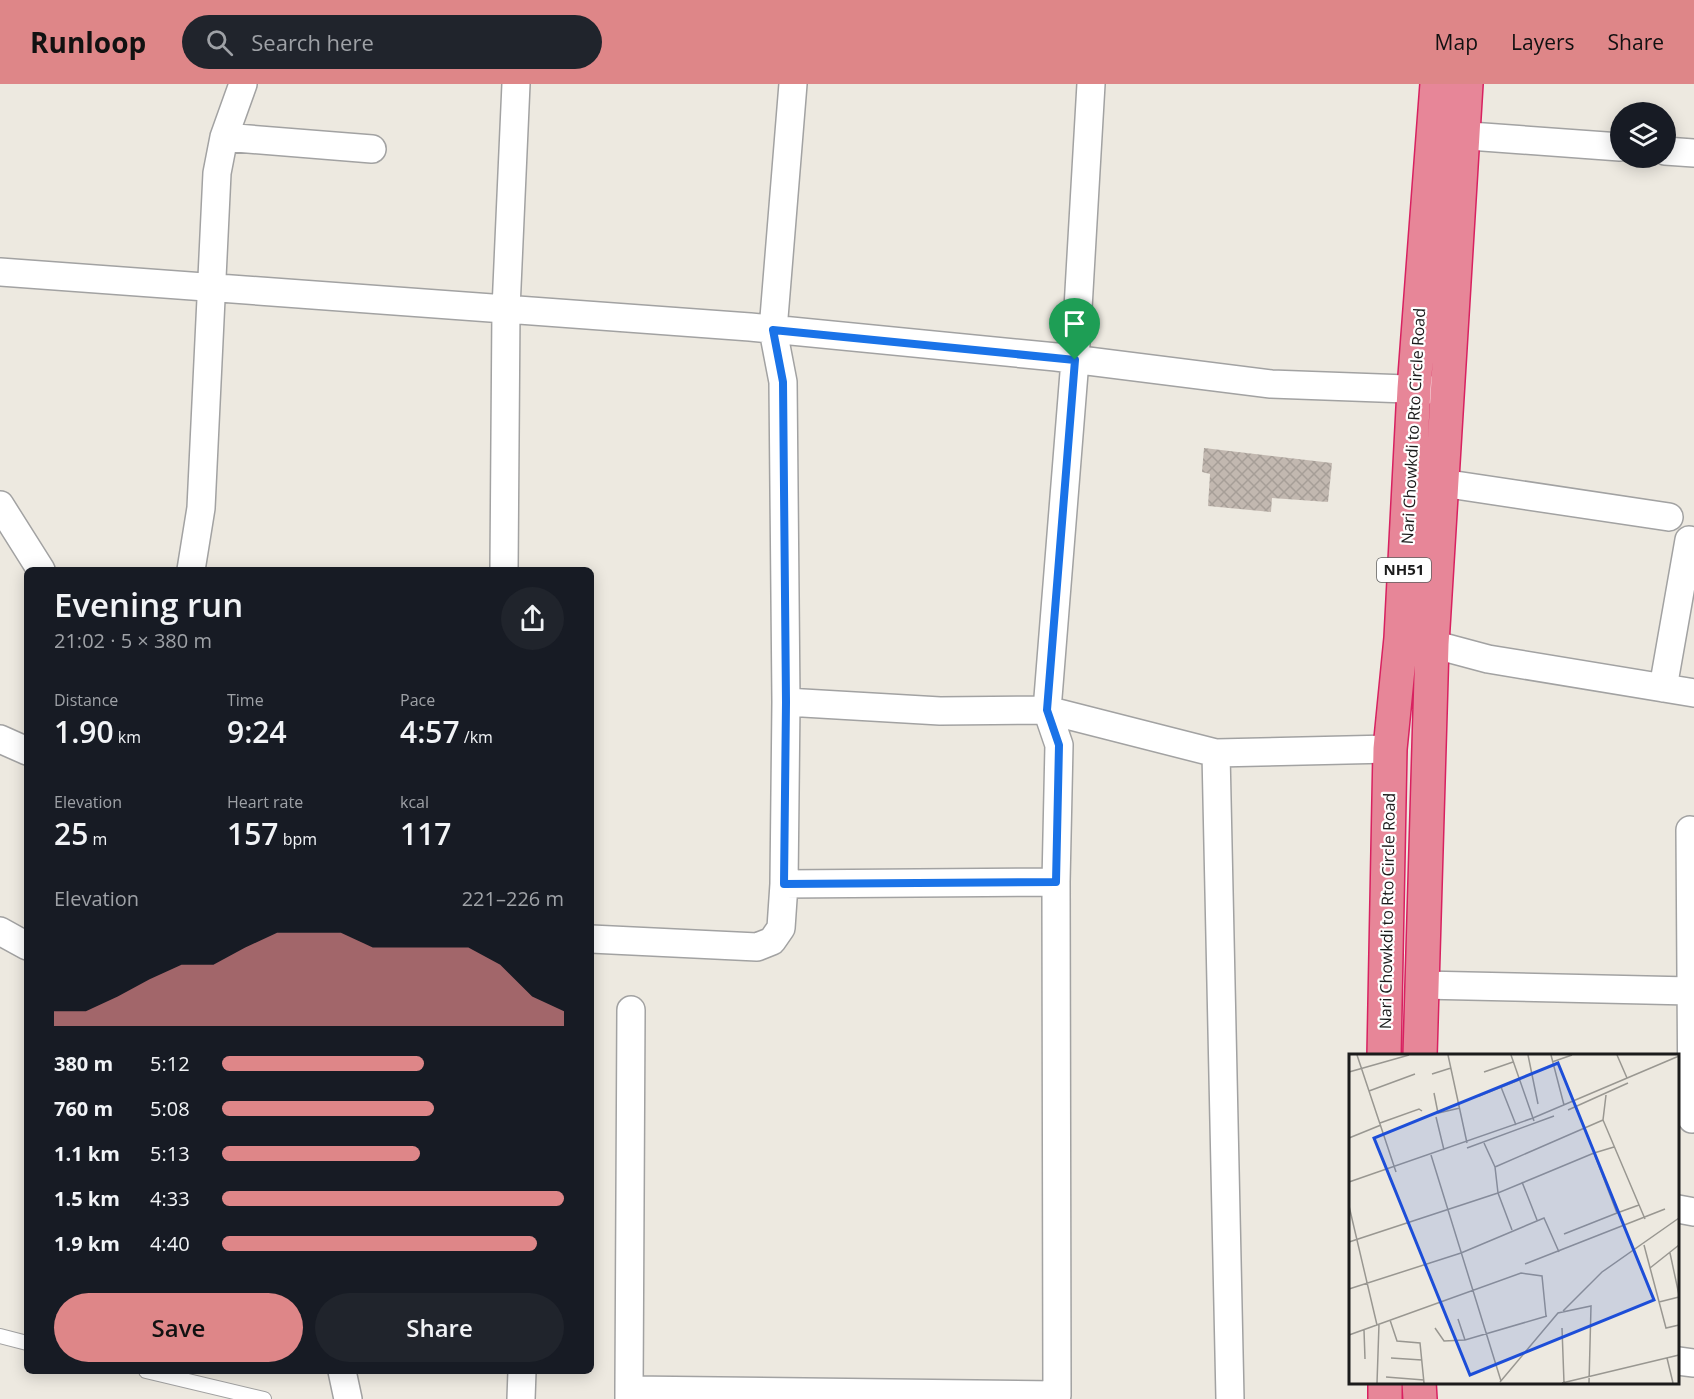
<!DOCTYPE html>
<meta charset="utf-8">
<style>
body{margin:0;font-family:"Open Sans",sans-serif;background:#20242c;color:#f1f3f6;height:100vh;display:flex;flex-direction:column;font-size:22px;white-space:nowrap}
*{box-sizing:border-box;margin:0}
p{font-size:20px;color:#9ea1a6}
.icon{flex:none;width:33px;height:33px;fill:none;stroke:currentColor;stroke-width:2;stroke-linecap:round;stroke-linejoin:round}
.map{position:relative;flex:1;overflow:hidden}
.details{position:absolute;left:24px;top:483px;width:570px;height:807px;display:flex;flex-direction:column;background:#171b24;border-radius:9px;box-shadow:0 3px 15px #0003}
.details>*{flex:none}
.tools{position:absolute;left:1610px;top:18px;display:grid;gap:12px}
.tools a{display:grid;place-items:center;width:66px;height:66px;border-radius:50%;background:#171b24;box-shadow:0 3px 15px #0003;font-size:30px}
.pin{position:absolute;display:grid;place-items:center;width:51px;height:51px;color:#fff;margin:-62px -26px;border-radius:50% 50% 50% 0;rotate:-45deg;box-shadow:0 0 6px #0007}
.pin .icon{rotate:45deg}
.round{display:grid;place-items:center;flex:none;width:63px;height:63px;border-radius:32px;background:#20242c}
.overview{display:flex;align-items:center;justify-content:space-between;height:102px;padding:0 30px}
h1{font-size:33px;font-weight:600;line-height:45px}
.stats{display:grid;grid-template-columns:repeat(3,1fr);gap:9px;height:102px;padding:6px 30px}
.stats div{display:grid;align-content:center}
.stats b{font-size:30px;font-weight:600}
.stats small{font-size:16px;font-weight:400}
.stats p{font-size:16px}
.chart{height:168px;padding:12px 30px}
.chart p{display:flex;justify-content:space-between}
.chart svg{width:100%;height:108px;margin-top:6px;fill:#de8688;opacity:.7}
.primary-button{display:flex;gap:12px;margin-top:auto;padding:12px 30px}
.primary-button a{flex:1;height:69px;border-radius:36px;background:#de8688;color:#111;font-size:24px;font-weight:600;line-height:69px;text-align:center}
.primary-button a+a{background:#20242c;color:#f1f3f6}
ul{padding:0 30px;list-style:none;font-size:20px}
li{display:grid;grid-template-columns:96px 72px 1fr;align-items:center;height:45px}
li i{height:15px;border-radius:8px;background:#de8688}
header{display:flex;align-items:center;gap:36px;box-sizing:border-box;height:84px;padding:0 30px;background:#de8688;color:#111}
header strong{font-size:28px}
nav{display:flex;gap:33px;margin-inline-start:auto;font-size:21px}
.search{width:420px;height:54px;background:#20242c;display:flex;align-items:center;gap:15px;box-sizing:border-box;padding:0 21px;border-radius:33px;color:#9ea1a6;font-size:22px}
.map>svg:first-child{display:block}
.building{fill:url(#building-cross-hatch)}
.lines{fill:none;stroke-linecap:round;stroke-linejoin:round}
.lane-casing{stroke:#a2a2a2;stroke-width:16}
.street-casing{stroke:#a2a2a2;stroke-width:30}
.highway-casing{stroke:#d82160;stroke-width:36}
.lane{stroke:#fff;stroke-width:14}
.street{stroke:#fff;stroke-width:27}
.highway{stroke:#e78698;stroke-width:33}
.route-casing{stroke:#fff;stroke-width:12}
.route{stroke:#1a73e8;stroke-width:8}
.labels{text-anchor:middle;stroke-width:4.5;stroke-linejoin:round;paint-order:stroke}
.shield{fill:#fff;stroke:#5f5f5f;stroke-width:1.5}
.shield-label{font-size:15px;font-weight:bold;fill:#1b1b1b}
.street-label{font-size:16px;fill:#1b1b1b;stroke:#fff}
.inset-road{fill:none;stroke:#999791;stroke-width:1.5}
.view{fill:#1d4ed8;fill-opacity:0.15;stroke:#1d4ed8;stroke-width:3}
.inset-edge{fill:none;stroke:#1b1b1b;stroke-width:3}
</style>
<header>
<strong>Runloop</strong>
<div class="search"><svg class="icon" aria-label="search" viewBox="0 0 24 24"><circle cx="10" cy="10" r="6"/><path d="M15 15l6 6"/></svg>Search here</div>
<nav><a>Map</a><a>Layers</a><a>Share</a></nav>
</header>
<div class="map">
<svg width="1694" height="1315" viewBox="0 0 1694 1315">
<defs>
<pattern id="building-cross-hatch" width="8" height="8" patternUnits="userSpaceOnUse" patternTransform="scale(1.5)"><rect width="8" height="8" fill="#c2b8b0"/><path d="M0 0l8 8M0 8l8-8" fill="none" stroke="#a69e97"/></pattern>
</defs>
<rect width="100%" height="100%" fill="#ede9e0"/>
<path class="building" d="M1204 364 1332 379 1328 418 1272 414 1271 428 1208 422 1210 390 1202 388Z"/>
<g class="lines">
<defs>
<path id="lane" d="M0 1252 27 1259
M146 1287 264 1315"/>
<path id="street" d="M1442 50 1620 63
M224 53 372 65
M1665 67 1694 69
M0 188 750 243 1056 273 1271 300 1434 306
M1442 399 1669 433
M0 421 41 486
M191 486 201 424 217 89 224 53 243 0
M504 486 506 225 516 0
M1432 560 1488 575 1694 609
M1663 604 1689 456 1694 457
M786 618 940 627 1047 626 1075 276 1091 0
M0 655 27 667
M1216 669 1230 1315
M1690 746 1692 1035
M784 800 1056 798
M0 847 27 862
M591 855 757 863 772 857 781 844 784 800 786 618 783 298 773 246 793 0
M1422 901 1690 907
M1678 1125 1694 1128
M1678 1277 1694 1279
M342 1287 348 1315
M629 1306 631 926
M1057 1311 1056 798 1059 661 1047 626 1216 669 1390 665
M521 1315 522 1287
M629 1315V1306L1057 1311 1056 1315"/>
<path id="highway" d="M1384 972 1390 665 1401 554 1414 305 1437 0
M1420 972 1432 560 1466 0
M1419 1298 1420 1315
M1385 1315V1298"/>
</defs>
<use href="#lane" class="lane-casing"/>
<use href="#street" class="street-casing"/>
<use href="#highway" class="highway-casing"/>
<use href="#lane" class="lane"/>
<use href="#street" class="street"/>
<use href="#highway" class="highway"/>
</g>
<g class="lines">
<defs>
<path id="route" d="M773 246 1075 276 1047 626 1059 661 1056 798 784 800 786 618 783 298Z"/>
</defs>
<use href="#route" class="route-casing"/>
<use href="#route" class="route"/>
</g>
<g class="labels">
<rect class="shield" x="1377" y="474" width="54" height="24" rx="4.5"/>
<g class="shield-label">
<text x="1404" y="491">NH51</text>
</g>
<g class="street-label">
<text transform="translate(1413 342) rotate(-87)" y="6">Nari Chowkdi to Rto Circle Road</text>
<text transform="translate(1387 827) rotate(-89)" y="6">Nari Chowkdi to Rto Circle Road</text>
</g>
</g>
<g transform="translate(1349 970)">
<rect width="330" height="330" fill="#ede9e0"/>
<path class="inset-road" d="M8 1 47 118M99 1 118 89M162 1 185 67M179 1 189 50M202 1 215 51M268 1 278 24M203 8 223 1M0 18 60 1M135 18 164 8M83 20 102 14M152 33 167 71M20 37 66 20M85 39 89 59 111 54M257 41 254 66 296 165M130 42 170 26M219 56 279 29M87 63 95 96M31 69 70 55 73 57M0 84 32 71M135 89 146 113 149 139 245 99M265 93 245 99 268 159 290 151M118 94 205 62M82 101 152 327M146 113 254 66M0 128 184 64 330 2M173 128 188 166M0 152 28 271M215 180 268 159M0 188 149 139 163 176M295 191 317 274 330 271M321 199 330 241M176 210 316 155M301 214 330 191M0 235 112 199 195 164 210 198M310 248 330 243M214 257 253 218 330 164M109 265 116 286M41 266 48 287 71 289 75 329M86 274 95 287 116 286 198 262M213 274 215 329M15 276 16 305M0 281 172 219 193 222 197 262M42 304 73 306M318 304 324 329M37 323 75 326M151 328 209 259 242 252 240 329M28 329 30 270M213 329 330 301"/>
<path class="view" d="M209 9 305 246 121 321 25 84Z"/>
<rect width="330" height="330" class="inset-edge"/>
</g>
</svg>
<div class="tools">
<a><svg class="icon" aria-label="layers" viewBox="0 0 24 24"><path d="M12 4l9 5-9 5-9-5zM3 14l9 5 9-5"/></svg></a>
</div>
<div class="pin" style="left:1075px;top:276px;background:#1e9e55"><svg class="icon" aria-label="arrive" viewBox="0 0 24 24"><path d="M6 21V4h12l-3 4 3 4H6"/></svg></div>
<section class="details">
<div class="overview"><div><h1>Evening run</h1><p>21:02 · 5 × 380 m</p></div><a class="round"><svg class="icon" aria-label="share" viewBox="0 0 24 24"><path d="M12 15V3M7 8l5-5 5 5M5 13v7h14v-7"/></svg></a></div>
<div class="stats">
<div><p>Distance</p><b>1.90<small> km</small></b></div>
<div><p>Time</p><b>9:24</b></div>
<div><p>Pace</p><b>4:57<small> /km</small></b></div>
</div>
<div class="stats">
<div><p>Elevation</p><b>25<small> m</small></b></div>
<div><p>Heart rate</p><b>157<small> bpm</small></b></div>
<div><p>kcal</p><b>117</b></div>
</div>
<div class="chart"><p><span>Elevation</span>221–226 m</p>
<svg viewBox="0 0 160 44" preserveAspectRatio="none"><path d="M0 44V38L10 38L20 32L30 25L40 19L50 19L60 12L70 6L80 6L90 6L100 12L110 12L120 12L130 12L140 19L150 32L160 38V44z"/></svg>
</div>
<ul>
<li><b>380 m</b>5:12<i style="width:59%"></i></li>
<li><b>760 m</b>5:08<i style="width:62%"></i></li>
<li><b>1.1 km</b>5:13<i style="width:58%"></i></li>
<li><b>1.5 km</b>4:33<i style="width:100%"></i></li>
<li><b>1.9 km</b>4:40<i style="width:92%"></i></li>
</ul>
<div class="primary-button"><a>Save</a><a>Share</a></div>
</section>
</div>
